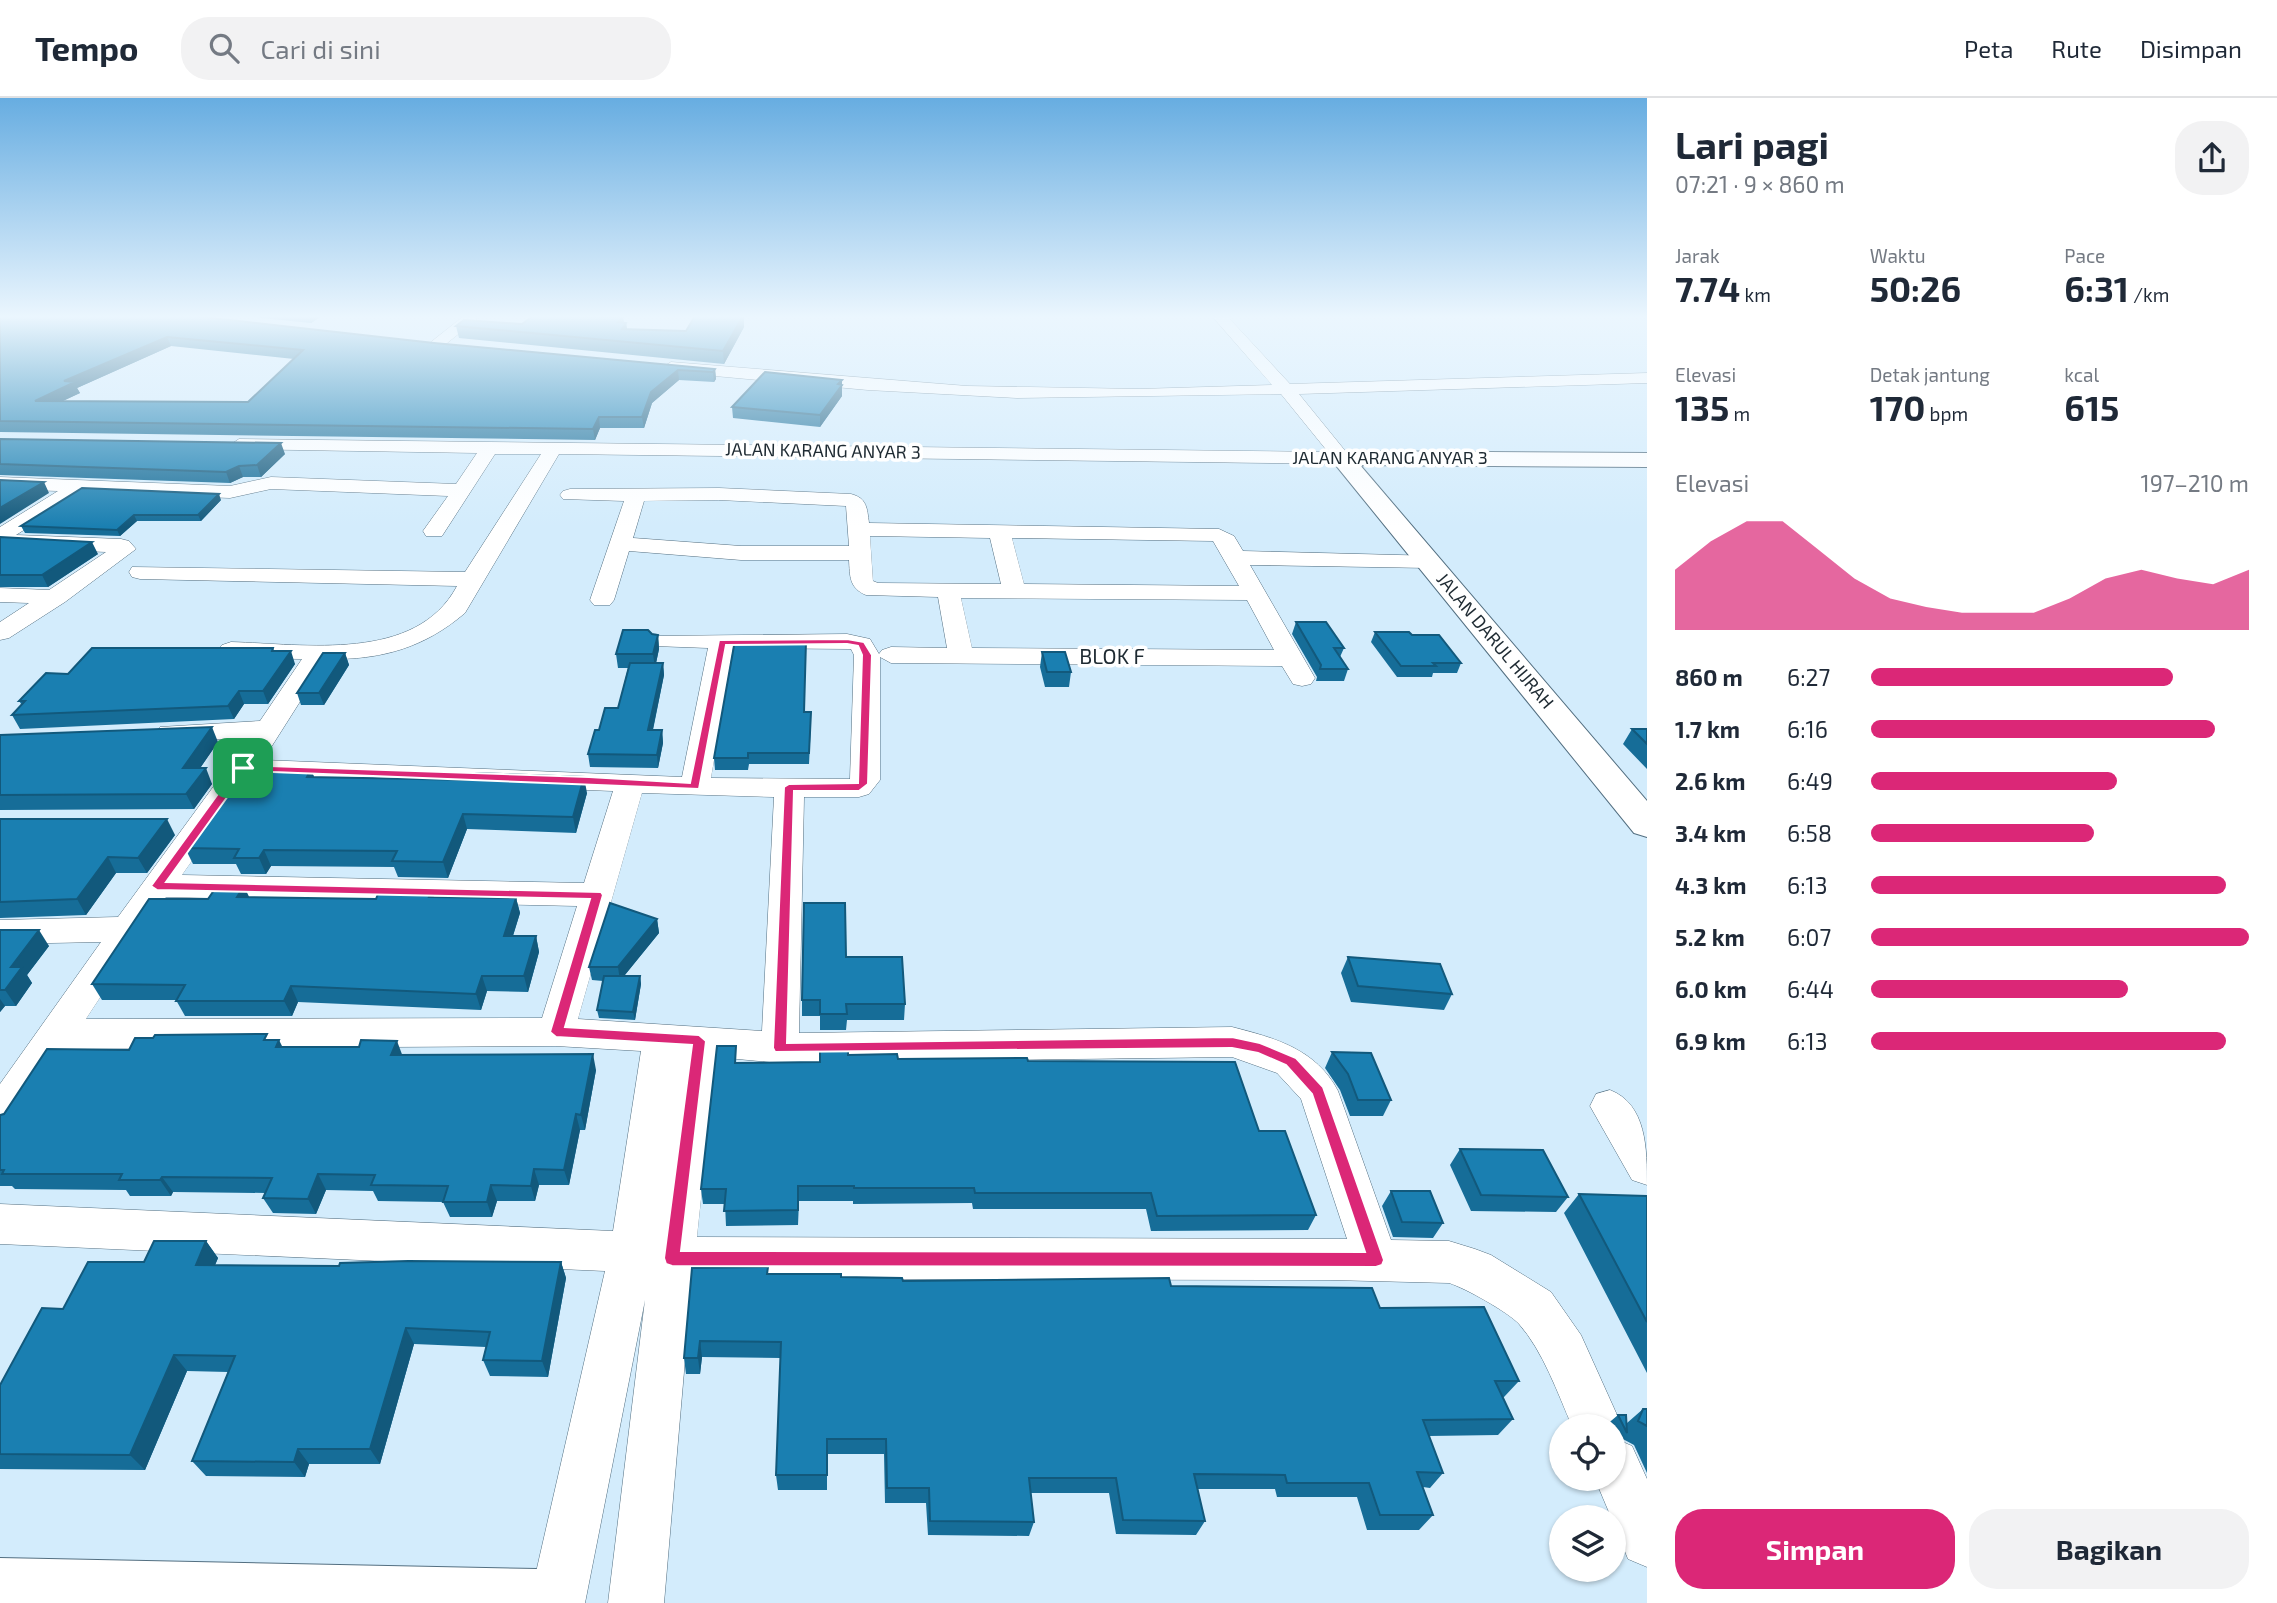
<!DOCTYPE html>
<html lang="id">
<meta charset="utf-8">
<style>
body{margin:0;font-family:"Exo 2",sans-serif;background:#f2f2f3;color:#1f2937;height:100vh;display:flex;flex-direction:column;font-size:26px;white-space:nowrap}
*{box-sizing:border-box;margin:0}
p{font-size:23px;color:#747a83}
.icon{flex:none;width:38px;height:38px;fill:none;stroke:currentColor;stroke-width:2;stroke-linecap:round;stroke-linejoin:round}
.map{position:relative;flex:1;overflow:hidden}
.sheet{display:flex;flex-direction:column;background:#fff;width:630px}
.sheet>*{flex:none}
.controls{position:absolute;left:1549px;top:1316px;display:grid;gap:14px}
.controls a{display:grid;place-items:center;width:77px;height:77px;border-radius:50%;background:#fff;box-shadow:0 2px 5px #0004;font-size:35px}
.pin{position:absolute;display:grid;place-items:center;width:60px;height:60px;color:#fff;margin:-30px;border-radius:14px;box-shadow:0 4px 10px #0006}
.round{display:grid;place-items:center;flex:none;width:74px;height:74px;border-radius:28px;background:#f2f2f3}
.summary{display:flex;align-items:center;justify-content:space-between;height:119px;padding:0 28px}
h1{font-size:38px;font-weight:700;line-height:52px}
.metrics{display:grid;grid-template-columns:repeat(3,1fr);gap:10px;height:119px;padding:7px 28px}
.metrics div{display:grid;align-content:center}
.metrics b{font-size:35px;font-weight:700}
.metrics small{font-size:19px;font-weight:400}
.metrics p{font-size:19px}
.chart{height:196px;padding:14px 28px}
.chart p{display:flex;justify-content:space-between}
.chart svg{width:100%;height:126px;margin-top:7px;fill:#db2777;opacity:.7}
.primary-button{display:flex;gap:14px;margin-top:auto;padding:14px 28px}
.primary-button a{flex:1;height:80px;border-radius:28px;background:#db2777;color:#fff;font-size:28px;font-weight:700;line-height:80px;text-align:center}
.primary-button a+a{background:#f2f2f3;color:#1f2937}
ul{padding:0 28px;list-style:none;font-size:23px}
li{display:grid;grid-template-columns:112px 84px 1fr;align-items:center;height:52px}
li i{height:18px;border-radius:9px;background:#db2777}
header{display:flex;align-items:center;gap:42px;box-sizing:border-box;height:98px;padding:0 35px;background:#fff;border-bottom:2px solid #e0e1e3}
header strong{font-size:33px}
nav{display:flex;gap:38px;margin-inline-start:auto;font-size:24px}
.search{width:490px;height:63px;background:#f2f2f3;display:flex;align-items:center;gap:18px;box-sizing:border-box;padding:0 24px;border-radius:28px;color:#747a83;font-size:26px}
main{display:flex;flex:1;min-height:0}
.map>svg:first-child{display:block}
.lines{fill:none;stroke-linecap:round;stroke-linejoin:round}
.street-casing{stroke:#536f81;stroke-width:1}
.secondary-casing{stroke:#536f81;stroke-width:2}
.street{fill:#fff;fill-rule:evenodd}
.secondary{fill:#fff;fill-rule:evenodd}
.wall{fill:#166d98;fill-rule:evenodd}
.shaded-wall{fill:#12597c}
.building{fill:#1a7fb1;stroke:#12597c;stroke-width:2;fill-rule:evenodd}
.route{fill:#db2777;stroke:#fff;stroke-width:2;fill-rule:evenodd}
.labels{text-anchor:middle;stroke-width:7;stroke-linejoin:round;paint-order:stroke}
.far-street-label{font-size:18px;fill:#1e2a32;stroke:#fff}
.street-label{font-size:21px;fill:#1e2a32;stroke:#fff}
</style>
<header>
<strong>Tempo</strong>
<div class="search"><svg class="icon" aria-label="search" viewBox="0 0 24 24"><circle cx="10" cy="10" r="6"/><path d="M15 15l6 6"/></svg>Cari di sini</div>
<nav><a>Peta</a><a>Rute</a><a>Disimpan</a></nav>
</header>
<main>
<div class="map">
<svg width="1647" height="1505" viewBox="0 0 1647 1505">
<rect width="100%" height="100%" fill="#d3ecfc"/>
<g class="lines">
<defs>
<path id="street" d="M464 218H475L477 221 441 250H431L428 247 431 244Z
M1212 218H1227L1290 286 1647 275V285L1299 296 1351 360 1342 366 559 356 465 515C424 550 381 562 327 561L263 662 682 679 708 550 654 548 651 543 654 538 847 536 870 541 879 556 882 552 891 549 947 550 938 499 866 497C849 490 850 478 849 462H741L629 453 614 502 610 507H594L590 502 624 403 563 401 560 397 563 393 570 391 719 390 851 396C867 400 867 410 869 425L1219 431 1234 438 1243 453 1437 458 1440 463 1437 468 1429 470 1250 467 1315 580 1311 586 1302 588 1293 586 1282 568 891 565 880 559V682L869 696 859 699H804L799 935 1232 929C1275 940 1316 951 1338 993L1391 1142 1449 1143 1475 1151 1491 1157 1551 1194 1581 1237 1622 1328 1616 1341 1632 1348 1647 1381V1469L1628 1461 1614 1426V1419H1611L1595 1381H1614V1328H1572C1558 1296 1543 1253 1519 1226 1508 1214 1465 1190 1449 1185L1331 1182 692 1181 664 1505H608L645 1202 585 1505H529L605 1173 0 1146V1106L613 1133 641 953 556 948 66 951 14 1030 0 1035V986L101 844 0 846V822L118 819 249 640 170 643 160 641 156 635 160 629 260 623 302 561 231 560 222 557 218 552 222 547 231 544C305 546 416 565 457 488L140 481 132 479 129 474 132 469 465 474 541 356H495L442 438H426L423 433 448 398 271 391 230 400 84 394 16 437 121 441 129 443 136 451 65 504 9 540 0 542V524L29 505 0 504V490L49 492 106 454 0 449V429L58 393 0 391V379L230 388 271 379 456 386 477 355 232 351 230 347 239 341 1328 354 1281 296 1017 300 868 292 671 274 663 269 671 264 967 288 1139 291 1272 287ZM719 402 846 408 849 448H741L633 440 644 403ZM870 438 990 440 1001 486 878 485 873 483ZM1012 440 1213 443 1239 488 1024 486ZM961 500 1247 502 1274 552 972 550ZM733 550 851 551 854 557 850 681 711 680ZM251 679 613 693 584 785 182 777ZM642 695 774 699 762 933 578 921ZM166 799 577 808 542 920 86 921ZM716 959 780 965 1232 959 1277 975 1301 1001 1347 1141 697 1139Z
M1610 992C1647 1006 1647 1052 1647 1087L1632 1082 1590 1008 1596 996Z"/>
<path id="secondary" d="M1342 353 1647 355V369L1360 367 1647 703V739L1634 735 1334 365 1330 360 1334 355Z
M0 1460 537 1471 561 1481 571 1505H0Z"/>
</defs>
<use href="#street" class="street-casing"/>
<use href="#secondary" class="secondary-casing"/>
<use href="#street" class="street"/>
<use href="#secondary" class="secondary"/>
</g>
<path class="wall" d="M0 218 434 245 715 271 716 281 714 284 679 282 652 305 644 330H600L595 342 0 334ZM171 248 294 261 248 304 62 303 80 295 77 290Z
M243 218H322L311 225Z
M744 218V229L724 266 459 240 456 228 522 226 623 219 624 225H626L627 231 686 233Z
M842 282V298L820 329 733 320 732 309Z
M0 341 285 356 261 379H243L230 385 0 377Z
M221 402 201 423H137L120 438 25 435 21 428Z
M0 439 98 456 48 489H0Z
M1296 524 1344 550 1340 559 1348 571 1344 583H1316L1317 579 1292 536Z
M1375 534 1412 537 1461 565 1457 575H1433L1432 579H1397L1371 544Z
M652 536 658 537 659 551 656 565H663L664 577 653 632H662L663 645 658 670 590 669 588 656 618 610 628 570H618L616 556Z
M273 550 274 553 295 566 268 606H244L234 621 20 631 12 617 22 607 19 603 68 576Z
M1042 554 1071 574 1069 589H1045L1040 569Z
M345 555 349 567 324 607H301L297 595Z
M805 614 811 625 809 666H749L748 672H715L714 660Z
M1632 631H1647V671L1623 646Z
M0 637 218 644 200 670 212 686 194 711 0 712Z
M311 671 314 679 587 695 576 735 467 731 448 780 398 779 394 769 271 768 266 776H241L236 766H193L185 750Z
M0 721 175 737 147 775H116L86 817 0 820Z
M432 792 434 799 516 800 520 815 513 838H536L539 854 528 894 487 893 481 912 298 904 292 918H185L176 902H102L92 886 248 799 376 801Z
M657 821 659 835 624 878H640L641 886 635 922 599 920 597 912 603 883 592 882 589 869Z
M0 832 49 848 27 877 32 885 16 908H5L0 914Z
M846 859 905 906 904 922H847L846 932H820V918H802V902Z
M1348 859 1452 896 1444 912 1351 904 1341 875Z
M270 942 283 949 402 957 596 972 585 1032H580L569 1087H539L535 1103H497L492 1119H450L443 1104 378 1103 373 1093 326 1092 316 1116 273 1115 263 1100 266 1095 173 1094 171 1098H130L126 1092 15 1091 12 1088H0V1017L129 952Z
M1332 954 1391 1002 1383 1018H1350L1340 992 1325 970Z
M848 957 898 961 1028 963 1259 1033 1316 1117 1308 1132 1151 1133 1146 1111H973L972 1105 853 1106V1103H799L798 1127 726 1128 725 1106H703L701 1091 738 965 820 964Z
M1460 1051 1568 1099 1556 1114 1471 1113 1450 1067Z
M1391 1093 1443 1125 1433 1140 1393 1139 1382 1108Z
M1579 1096 1647 1098V1275L1564 1115Z
M206 1143 218 1160 215 1167 339 1168 561 1164 566 1180 548 1279 490 1278 483 1262 486 1249 414 1246 380 1366H309L305 1379 206 1378 192 1363 228 1274 187 1273 145 1372 0 1371V1287L63 1211 144 1164Z
M768 1169V1176L903 1183 1171 1188 1380 1210 1519 1283 1504 1299H1503L1513 1321 1498 1337 1429 1338 1443 1375 1430 1390 1423 1389 1433 1417 1419 1432H1367L1357 1399H1277L1275 1391H1197L1205 1423 1196 1437 1116 1436 1109 1395H1031L1034 1424 1029 1438 928 1437 926 1405H885L884 1356H827V1392H778L776 1377 781 1260 702 1259 700 1276H686L684 1260Z
M1643 1311H1647V1375L1634 1347 1621 1340 1614 1347V1328H1605L1618 1317 1627 1325Z"/>
<path class="shaded-wall" d="M309 218H322L311 225Z
M744 218V229L724 266 723 253Z
M623 219 624 228 626 225 628 237 623 243 618 224Z
M167 239 171 248 77 290 80 295 40 314 35 303 64 283Z
M715 271 716 281 714 284 713 274Z
M678 272 679 282 652 305 644 330 642 319 651 294Z
M842 282V298L820 329V317Z
M599 319 600 330 595 342 593 331Z
M281 345 285 356 261 379 257 367Z
M239 368 243 379 230 385 226 374Z
M44 384 49 395 0 426V410Z
M219 396 221 402 201 423 198 417Z
M134 417 137 423 120 438 117 432Z
M92 444 98 456 48 489 42 477Z
M658 537 659 551 655 570 653 556Z
M291 553 295 566 268 606 263 593Z
M345 555 349 567 324 607 319 595Z
M663 565 664 577 650 645 648 632Z
M239 593 244 606 234 621 228 608Z
M212 629 218 644 190 685 183 670Z
M662 632 663 645 658 670 657 657Z
M206 670 212 686 194 711 186 696Z
M311 671 317 687 307 679Z
M584 679 587 695 576 735 573 719Z
M463 716 467 731 448 780 443 764Z
M167 721 175 737 147 775 138 760Z
M264 752 271 768 266 776 259 760Z
M108 759 116 775 86 817 77 801Z
M244 788 251 803 237 799Z
M516 800 520 815 508 853 504 838Z
M657 821 659 835 620 883 618 869Z
M39 832 49 848 27 877 32 885 16 908 5 892 11 869Z
M536 838 539 854 528 894 524 878Z
M482 878 487 893 481 912 476 896Z
M640 878 641 886 635 922 633 914Z
M291 888 298 904 292 918 284 903Z
M0 901 5 908 0 914Z
M279 942 287 958 276 949Z
M397 943 403 959 391 957Z
M593 956 596 972 585 1032 581 1017Z
M576 1016 580 1032 569 1087 564 1072Z
M534 1071 539 1087 535 1103 531 1088Z
M318 1076 326 1092 316 1116 308 1101Z
M162 1079 173 1094 171 1098 160 1082Z
M491 1087 497 1103 492 1119 487 1104Z
M206 1143 218 1160 208 1184 196 1167Z
M561 1164 566 1180 548 1279 542 1263Z
M406 1230 414 1246 380 1366 370 1351Z
M700 1243 702 1259 700 1276 698 1260Z
M174 1257 187 1273 145 1372 130 1357Z
M298 1351 309 1366 305 1379 294 1364Z"/>
<path class="building" d="M0 218H195L434 245 715 271 713 274 678 272 651 294 642 319H599L593 331 0 323ZM167 239 303 252 248 304 35 303 75 284 64 283Z
M533 218 623 219 618 224 626 225 622 231 686 233 695 218H743L723 253 456 228 464 222 522 226Z
M765 274 842 282 838 286 842 287 820 317 732 309Z
M0 341 281 345 257 367 239 368 226 374 0 366Z
M0 382 44 384 0 410Z
M82 390 219 396 198 417H134L117 432 21 428Z
M0 439 92 444 42 477H0Z
M1296 524H1326L1344 550H1334L1348 571H1320L1321 567Z
M623 532H648L652 536 658 537 653 556H616Z
M1375 534H1409L1412 537H1439L1461 565H1433L1436 568H1401Z
M735 542 806 543 804 614H811L809 655H748V660H714Z
M92 550H273L272 553H291L263 593H239L228 608 12 617 25 603H19L46 575 68 576Z
M1042 554H1065L1071 574H1047Z
M323 555H345L319 595H297Z
M630 565H663L648 632H662L657 657 588 656 595 632H599L605 610H618Z
M212 629 183 670H206L186 696 0 697V637Z
M1632 631H1647V646Z
M243 671H311L307 679 473 682 476 675 584 679 573 719 463 716 443 764 392 763 397 753 264 752 259 760H234L239 751 185 750Z
M0 721H167L138 760 108 759 77 801 0 804Z
M217 788H244L237 799 376 801 380 791 432 792 429 799 516 800 504 838H536L524 878H482L476 896 291 888 284 903H176L185 887 92 886 149 801H208Z
M610 805 657 821 618 869H589Z
M804 805H845L846 859H902L905 906H846L847 916H820V902H802Z
M0 832H39L11 869H22L5 892H0Z
M1348 859 1440 866 1452 896 1358 888Z
M604 878H640L633 914 597 912Z
M267 936 264 942H279L276 949H359L361 942 397 943 391 957 593 956 581 1017 576 1016 564 1072 534 1071 531 1088 491 1087 487 1104H443L448 1088 371 1087 375 1077 318 1076 308 1101 263 1100 272 1080 162 1079 160 1082H119L122 1076H2L4 1072H0V1017L4 1016 47 951 129 952 135 940H153L155 937Z
M717 948H736L735 965 820 964V951H848V957L897 956 898 961 1027 960 1028 963 1235 964 1259 1033H1285L1316 1117 1157 1118 1151 1095H975L974 1090H854V1088H798V1112L724 1113 726 1091H701Z
M1332 954 1371 955 1391 1002H1358L1348 976Z
M1460 1051 1543 1052 1568 1099 1481 1097Z
M1391 1093H1430L1443 1125 1402 1124Z
M1579 1096 1647 1098V1224Z
M154 1143H206L196 1167 339 1168 340 1165 408 1163 561 1164 542 1263 483 1262 490 1234 406 1230 370 1351H298L294 1364 192 1363 235 1258 174 1257 130 1357 0 1356V1287L42 1210 63 1211 88 1164H144Z
M768 1169 767 1176H841V1179L902 1180 903 1183 1169 1180 1171 1188 1372 1190 1380 1210 1484 1209 1519 1283H1495L1513 1321 1423 1322 1443 1375 1417 1374 1433 1417H1380L1369 1385H1287L1285 1377 1194 1376 1205 1423 1123 1422 1116 1380H1029L1034 1424 930 1423 929 1390H887L886 1341H827V1377H776L781 1244 700 1243 698 1260H684L692 1170Z
M1643 1311H1647V1328L1638 1323Z
M1618 1317H1626L1627 1335Z"/>
<linearGradient id="sky" x2="0" y2="1"><stop stop-color="#67ade1"/><stop offset="0.51" stop-color="#ebf6fe"/><stop offset="1" stop-color="#ebf6fe" stop-opacity="0"/></linearGradient>
<rect width="1647" height="429" fill="url(#sky)"/>
<path class="route" d="M847 541 864 544 872 557 868 686 859 693H794L787 945 1232 939 1260 945 1296 960 1323 989 1384 1162 1382 1167 1376 1169 672 1168 666 1166 664 1160 692 947 556 939 550 934 590 801 157 792 151 788 239 667 589 679 690 685 719 542ZM847 546 858 548 862 557 858 685 789 686 784 689 773 950 775 954 1232 950 1258 955 1286 967 1312 996 1365 1154 681 1153 706 943 699 937 565 929 603 797 601 794 166 784 246 673 699 691 726 547Z"/>
<g class="labels">
<g class="far-street-label">
<text transform="translate(823 353) rotate(1)" y="6">JALAN KARANG ANYAR 3</text>
<text x="1390" y="366">JALAN KARANG ANYAR 3</text>
<text transform="translate(1495 543) rotate(50)" y="6">JALAN DARUL HIJRAH</text>
</g>
<g class="street-label">
<text x="1112" y="566">BLOK F</text>
</g>
</g>
</svg>
<div class="controls">
<a><svg class="icon" aria-label="locate" viewBox="0 0 24 24"><circle cx="12" cy="12" r="6"/><path d="M12 2v4M12 18v4M2 12h4M18 12h4"/></svg></a>
<a><svg class="icon" aria-label="layers" viewBox="0 0 24 24"><path d="M12 4l9 5-9 5-9-5zM3 14l9 5 9-5"/></svg></a>
</div>
<div class="pin" style="left:243px;top:670px;background:#1e9e55"><svg class="icon" aria-label="arrive" viewBox="0 0 24 24"><path d="M6 21V4h12l-3 4 3 4H6"/></svg></div>
</div>
<section class="sheet">
<div class="summary"><div><h1>Lari pagi</h1><p>07:21 · 9 × 860 m</p></div><a class="round"><svg class="icon" aria-label="share" viewBox="0 0 24 24"><path d="M12 15V3M7 8l5-5 5 5M5 13v7h14v-7"/></svg></a></div>
<div class="metrics">
<div><p>Jarak</p><b>7.74<small> km</small></b></div>
<div><p>Waktu</p><b>50:26</b></div>
<div><p>Pace</p><b>6:31<small> /km</small></b></div>
</div>
<div class="metrics">
<div><p>Elevasi</p><b>135<small> m</small></b></div>
<div><p>Detak jantung</p><b>170<small> bpm</small></b></div>
<div><p>kcal</p><b>615</b></div>
</div>
<div class="chart"><p><span>Elevasi</span>197–210 m</p>
<svg viewBox="0 0 160 44" preserveAspectRatio="none"><path d="M0 44V23L10 13L20 6L30 6L40 16L50 26L60 33L70 36L80 38L90 38L100 38L110 33L120 26L130 23L140 26L150 28L160 23V44z"/></svg>
</div>
<ul>
<li><b>860 m</b>6:27<i style="width:80%"></i></li>
<li><b>1.7 km</b>6:16<i style="width:91%"></i></li>
<li><b>2.6 km</b>6:49<i style="width:65%"></i></li>
<li><b>3.4 km</b>6:58<i style="width:59%"></i></li>
<li><b>4.3 km</b>6:13<i style="width:94%"></i></li>
<li><b>5.2 km</b>6:07<i style="width:100%"></i></li>
<li><b>6.0 km</b>6:44<i style="width:68%"></i></li>
<li><b>6.9 km</b>6:13<i style="width:94%"></i></li>
</ul>
<div class="primary-button"><a>Simpan</a><a>Bagikan</a></div>
</section>
</main>
